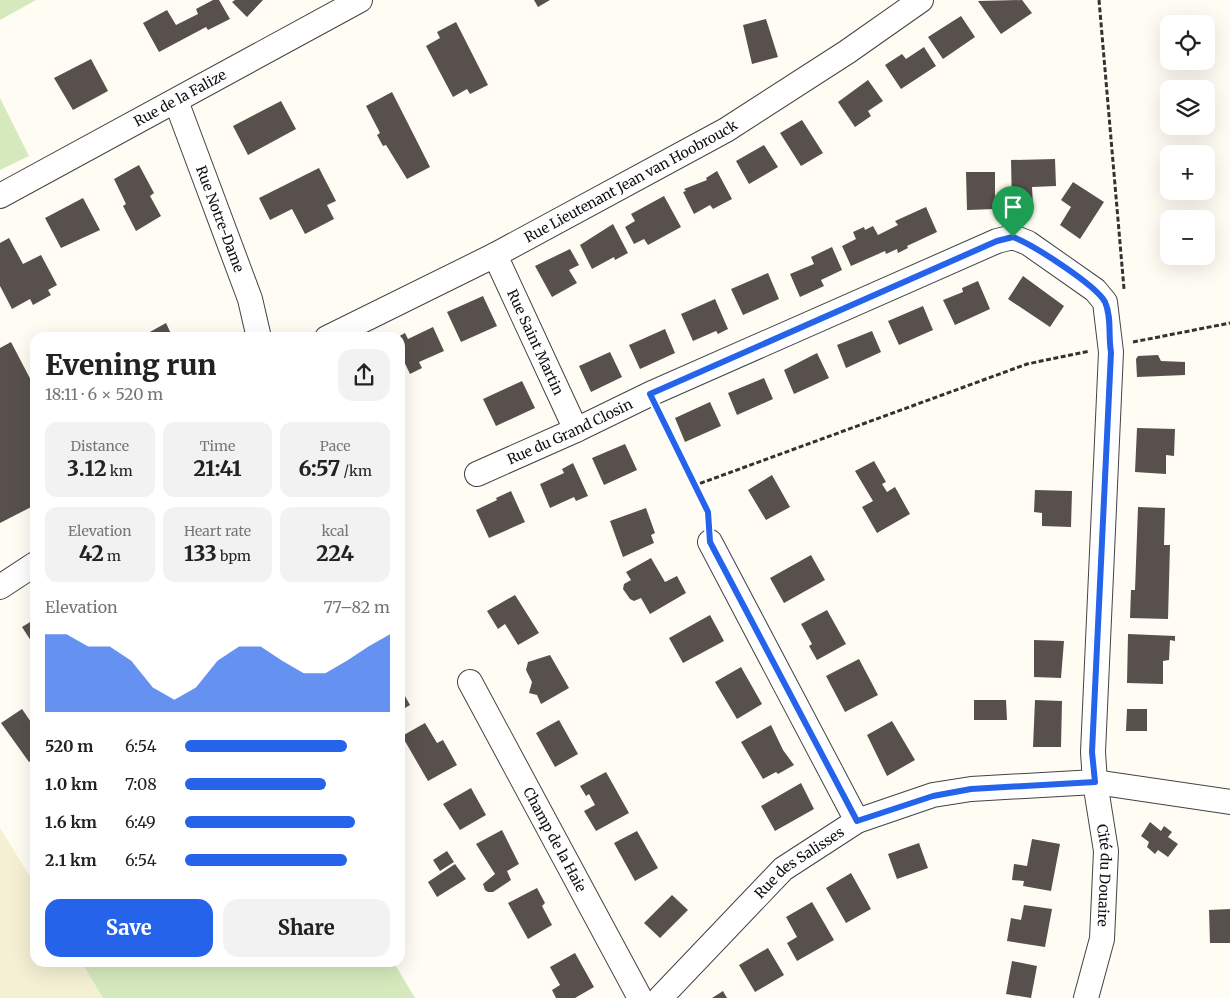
<!DOCTYPE html>
<meta charset="utf-8">
<style>
body{margin:0;font-family:Merriweather,serif;background:#f2f2f2;color:#222;height:100vh;display:flex;flex-direction:column;font-size:19px;white-space:nowrap}
*{box-sizing:border-box;margin:0}
p{font-size:16px;color:#767676}
.icon{flex:none;width:28px;height:28px;fill:none;stroke:currentColor;stroke-width:2;stroke-linecap:round;stroke-linejoin:round}
.map{position:relative;flex:1;overflow:hidden}
.details{position:absolute;left:30px;top:332px;width:375px;height:635px;display:flex;flex-direction:column;background:#fff;border-radius:15px;box-shadow:0 5px 20px #0002}
.details>*{flex:none}
.fabs{position:absolute;left:1160px;top:15px;display:grid;gap:10px}
.fabs a{display:grid;place-items:center;width:55px;height:55px;border-radius:10px;background:#fff;box-shadow:0 5px 20px #0002;font-size:25px}
.pin{position:absolute;display:grid;place-items:center;width:42px;height:42px;color:#fff;margin:-51px -21px;border-radius:50% 50% 50% 0;rotate:-45deg;box-shadow:0 0 5px #0007}
.pin .icon{rotate:45deg}
.round{display:grid;place-items:center;flex:none;width:52px;height:52px;border-radius:15px;background:#f2f2f2}
.summary{display:flex;align-items:center;justify-content:space-between;height:85px;padding:0 15px}
h1{font-size:28px;font-weight:800;line-height:38px}
.metrics{display:grid;grid-template-columns:repeat(3,1fr);gap:8px;height:85px;padding:5px 15px}
.metrics div{display:grid;align-content:center;border-radius:12px;background:#f2f2f2;text-align:center}
.metrics b{font-size:21px;font-weight:800}
.metrics small{font-size:14px;font-weight:400}
.metrics p{font-size:14px}
.chart{height:140px;padding:10px 15px}
.chart p{display:flex;justify-content:space-between}
.chart svg{width:100%;height:90px;margin-top:5px;fill:#2563eb;opacity:.7}
.cta{display:flex;gap:10px;margin-top:auto;padding:10px 15px}
.cta a{flex:1;height:58px;border-radius:15px;background:#2563eb;color:#fff;font-size:20px;font-weight:800;line-height:58px;text-align:center}
.cta a+a{background:#f2f2f2;color:#222}
ul{padding:0 15px;list-style:none;font-size:16px}
li{display:grid;grid-template-columns:80px 60px 1fr;align-items:center;height:38px}
li i{height:12px;border-radius:6px;background:#2563eb}
.map>svg:first-child{display:block}
.farmland{fill:#f5f0d3}
.green{fill:#d6e9bc}
.building{fill:#58504c}
.lines{fill:none;stroke-linecap:round;stroke-linejoin:round}
.minor-casing{stroke:#434343;stroke-width:26}
.path{stroke:#323232;stroke-width:3;stroke-dasharray:5 2.5;stroke-linecap:butt}
.minor{stroke:#fff;stroke-width:24}
.route-casing{stroke:#fff;stroke-width:10}
.route{stroke:#2563eb;stroke-width:6}
.labels{text-anchor:middle;stroke-width:5;stroke-linejoin:round;paint-order:stroke}
.street-label{font-size:14px;fill:#101010;stroke:#fff}
</style>
<div class="map">
<svg width="1230" height="998" viewBox="0 0 1230 998">
<rect width="100%" height="100%" fill="#fffcf3"/>
<path class="farmland" d="M0 828 35 885V962L82 963 103 998H0Z"/>
<path class="green" d="M0 0H36L0 20Z
M0 98 29 156 0 170Z
M82 963H394L415 998H103Z"/>
<path class="building" d="M213 0H219L230 19 208 30 206 27 159 52 143 23 167 10 176 25 198 14 196 9Z
M235 0H263L247 17 232 2Z
M534 0H550L538 7Z
M1022 0 1032 13 1001 34 978 1Z
M961 16 975 37 943 59 928 37Z
M766 19 778 57 752 64 743 25Z
M456 22 488 85 470 94 467 89 453 97 426 46 440 38 437 32Z
M924 47 936 66 901 89 885 65 902 54 906 59Z
M91 59 108 91 73 110 54 78Z
M868 80 883 101 868 111 871 116 855 127 838 102Z
M392 92 430 167 407 179 386 145 383 146 377 135 380 133 366 106Z
M281 101 296 129 248 155 233 126Z
M802 120 823 153 801 166 780 133Z
M764 145 778 167 749 184 736 161Z
M1055 159 1056 186 1032 187 1033 206 1012 207 1011 160Z
M139 165 154 193 150 196 161 216 136 231 123 206 126 204 114 179Z
M319 168 336 201 327 205 334 219 305 234 292 209 270 220 259 198Z
M717 171 732 199 713 209 710 205 694 214 683 192 686 191 684 189 707 180 706 178Z
M966 172H995V209L967 210Z
M1073 182 1104 202 1080 239 1060 225 1071 207 1061 200Z
M664 196 681 227 648 245 644 239 634 244 625 227 635 221 631 214Z
M83 198 100 230 61 248 45 218Z
M926 207 937 232 907 246 908 248 898 253 897 249 886 254 885 251 851 266 842 246 856 239 853 232 864 227 865 230 873 226 878 235 898 225 895 221Z
M613 224 628 253 615 260 614 257 592 269 580 245Z
M9 238 23 264 41 255 57 285 48 290 51 295 33 305 30 299 12 309 0 286V243Z
M832 247 842 270 821 280 824 286 800 297 790 274 814 264 811 257Z
M570 249 579 265 569 270 577 283 552 297 535 266Z
M768 273 779 299 743 315 731 289Z
M1023 276 1064 306 1050 327 1008 299Z
M978 281 990 309 955 325 943 300 963 292 962 288Z
M483 296 497 326 461 342 447 312Z
M715 299 728 329 718 334 716 331 693 341 681 314Z
M923 306 933 330 899 345 888 321Z
M166 323 173 338H139Z
M433 327 444 351 419 362 422 368 410 374 400 353V338H396L405 333 408 339Z
M665 329 675 353 640 369 629 345Z
M872 331 881 352 846 368 837 345Z
M11 342 35 388V505L0 523V348Z
M610 352 622 377 591 392 579 366Z
M817 353 829 378 794 394 784 370Z
M1158 355 1161 361 1185 362V375L1137 377 1136 359 1138 356Z
M764 378 773 399 737 415 728 393Z
M522 381 535 408 496 426 483 399Z
M710 402 721 426 685 442 675 418Z
M1137 428 1175 429 1174 456 1166 455V474L1135 472Z
M625 444 637 470 604 485 592 458Z
M874 461 886 482 882 484 887 492 895 487 910 514 877 533 862 507 873 501 855 471Z
M573 463 588 496 576 501 574 497 550 508 540 484 564 473 562 469Z
M772 475 790 507 766 520 748 490Z
M1035 490 1072 491 1071 527 1042 526V513L1034 512Z
M511 491 525 522 489 538 476 510 497 500 496 498Z
M1138 507 1165 508 1164 545H1170L1168 619 1130 618 1131 590H1135Z
M646 508 655 533 651 535 654 543 623 557 610 521Z
M811 555 825 580 784 603 770 578Z
M651 558 665 582 677 576 686 593 650 614 641 598 634 601 630 599 623 589 624 584 631 580 626 572Z
M515 595 539 633 518 645 505 624 498 629 487 611Z
M827 610 846 644 817 660 809 646 812 644 801 624Z
M710 615 724 641 683 663 669 638Z
M35 619V642L33 644 22 627Z
M1128 634 1175 636V641L1170 640 1169 660 1163 661V684L1127 683Z
M1034 640 1064 641 1061 678 1034 677Z
M550 655 569 688 541 704 537 695 529 693 532 682 526 670 528 662Z
M859 659 878 695 845 712 826 676Z
M741 667 762 704 737 719 715 682Z
M400 687 410 705 400 711Z
M974 700H1006L1007 720H974Z
M1035 700 1062 701 1061 747H1033Z
M22 709 35 728V758L29 762 1 723Z
M1127 709H1147V731H1126Z
M559 720 578 754 555 767 536 733Z
M892 721 915 760 887 776 867 735Z
M425 723 437 743 443 740 457 765 428 781 402 736Z
M771 725 783 750 794 765 778 774 776 772 763 779 741 742Z
M606 772 629 813 596 831 584 811 595 805 589 794 586 796 580 786Z
M801 783 814 809 775 831 761 806Z
M471 788 486 815 460 830 443 804Z
M1150 822 1161 831 1164 826 1172 832 1168 837 1178 844 1168 857 1158 850 1155 854 1147 847 1149 842 1141 836Z
M502 830 519 864 507 871 511 880 493 892H488L485 890 483 884 495 874 476 844Z
M637 831 658 868 635 881 614 843Z
M1032 839 1060 844 1051 891 1023 886 1024 881 1012 880 1014 864 1027 866Z
M919 843 928 868 897 879 888 854Z
M447 851 454 862 440 871 433 860Z
M455 864 466 879 437 897 428 882Z
M851 873 871 909 846 923 826 888Z
M537 888 545 903 542 906 552 925 528 939 508 903Z
M672 895 688 910 660 938 644 923Z
M812 902 834 940 797 961 787 943 797 937 786 917Z
M1024 905 1052 909 1045 947 1007 941 1011 918 1021 920Z
M1230 909V943H1210L1209 910Z
M768 948 784 975 755 992 739 965Z
M575 953 594 987 575 998H556L552 990 560 985 550 967Z
M1012 961 1037 966 1031 998 1006 994Z
M723 991 727 998H712Z"/>
<g class="lines">
<defs>
<g id="minor">
<path id="s1" d="M176 101 250 299 259 338"/>
<path id="s2" d="M0 196 360 0"/>
<path id="s3" d="M495 255 576 430"/>
<path id="s4" d="M327 338 495 255 726 130 847 52 921 0"/>
<path id="s5" d="M477 474 576 430 650 394 997 241 1013 237 1028 243 1095 290 1105 302 1111 352 1093 752 1095 782 1106 851 1102 939 1086 998"/>
<path d="M710 542 857 821"/>
<path d="M0 587 35 564"/>
<path id="s6" d="M470 682 640 998"/>
<path id="s7" d="M660 998 783 869 857 821 933 795 971 789 1095 782 1230 802"/>
</g>
</defs>
<use href="#minor" class="minor-casing"/>
<path class="path" d="M1099 0 1124 289
M1133 342 1230 323
M659 414 708 512 709 521
M693 486 1027 364 1090 351"/>
<use href="#minor" class="minor"/>
</g>
<g class="lines">
<defs>
<path id="route" d="M1013 237C1032 244 1096 285 1105 302 1112 317 1108 337 1111 352L1092 752 1095 782 971 789 933 796 857 821 710 542 708 512 650 394 997 241Z"/>
</defs>
<use href="#route" class="route-casing"/>
<use href="#route" class="route"/>
</g>
<g class="labels">
<g class="street-label">
<text dy="5" stroke="none"><textPath href="#s2" startOffset="205">Rue de la Falize</textPath></text>
<text dy="5" stroke="none"><textPath href="#s4" startOffset="342">Rue Lieutenant Jean van Hoobrouck</textPath></text>
<text dy="5" stroke="none"><textPath href="#s1" startOffset="126">Rue Notre-Dame</textPath></text>
<text dy="5" stroke="none"><textPath href="#s3" startOffset="96">Rue Saint Martin</textPath></text>
<text dy="5" stroke="none"><textPath href="#s5" startOffset="102">Rue du Grand Closin</textPath></text>
<text dy="5" stroke="none"><textPath href="#s6" startOffset="179">Champ de la Haie</textPath></text>
<text dy="5" stroke="none"><textPath href="#s7" startOffset="195">Rue des Salisses</textPath></text>
<text dy="5" stroke="none"><textPath href="#s5" startOffset="1275">Cité du Douaire</textPath></text>
</g>
</g>
</svg>
<div class="fabs">
<a><svg class="icon" aria-label="locate" viewBox="0 0 24 24"><circle cx="12" cy="12" r="6"/><path d="M12 2v4M12 18v4M2 12h4M18 12h4"/></svg></a>
<a><svg class="icon" aria-label="layers" viewBox="0 0 24 24"><path d="M12 4l9 5-9 5-9-5zM3 14l9 5 9-5"/></svg></a>
<a>+</a>
<a>−</a>
</div>
<div class="pin" style="left:1013px;top:237px;background:#1e9e55"><svg class="icon" aria-label="arrive" viewBox="0 0 24 24"><path d="M6 21V4h12l-3 4 3 4H6"/></svg></div>
<section class="details">
<div class="summary"><div><h1>Evening run</h1><p>18:11 · 6 × 520 m</p></div><a class="round"><svg class="icon" aria-label="share" viewBox="0 0 24 24"><path d="M12 15V3M7 8l5-5 5 5M5 13v7h14v-7"/></svg></a></div>
<div class="metrics">
<div><p>Distance</p><b>3.12<small> km</small></b></div>
<div><p>Time</p><b>21:41</b></div>
<div><p>Pace</p><b>6:57<small> /km</small></b></div>
</div>
<div class="metrics">
<div><p>Elevation</p><b>42<small> m</small></b></div>
<div><p>Heart rate</p><b>133<small> bpm</small></b></div>
<div><p>kcal</p><b>224</b></div>
</div>
<div class="chart"><p><span>Elevation</span>77–82 m</p>
<svg viewBox="0 0 160 44" preserveAspectRatio="none"><path d="M0 44V6L10 6L20 12L30 12L40 19L50 32L60 38L70 32L80 19L90 12L100 12L110 19L120 25L130 25L140 19L150 12L160 6V44z"/></svg>
</div>
<ul>
<li><b>520 m</b>6:54<i style="width:79%"></i></li>
<li><b>1.0 km</b>7:08<i style="width:69%"></i></li>
<li><b>1.6 km</b>6:49<i style="width:83%"></i></li>
<li><b>2.1 km</b>6:54<i style="width:79%"></i></li>
</ul>
<div class="cta"><a>Save</a><a>Share</a></div>
</section>
</div>
